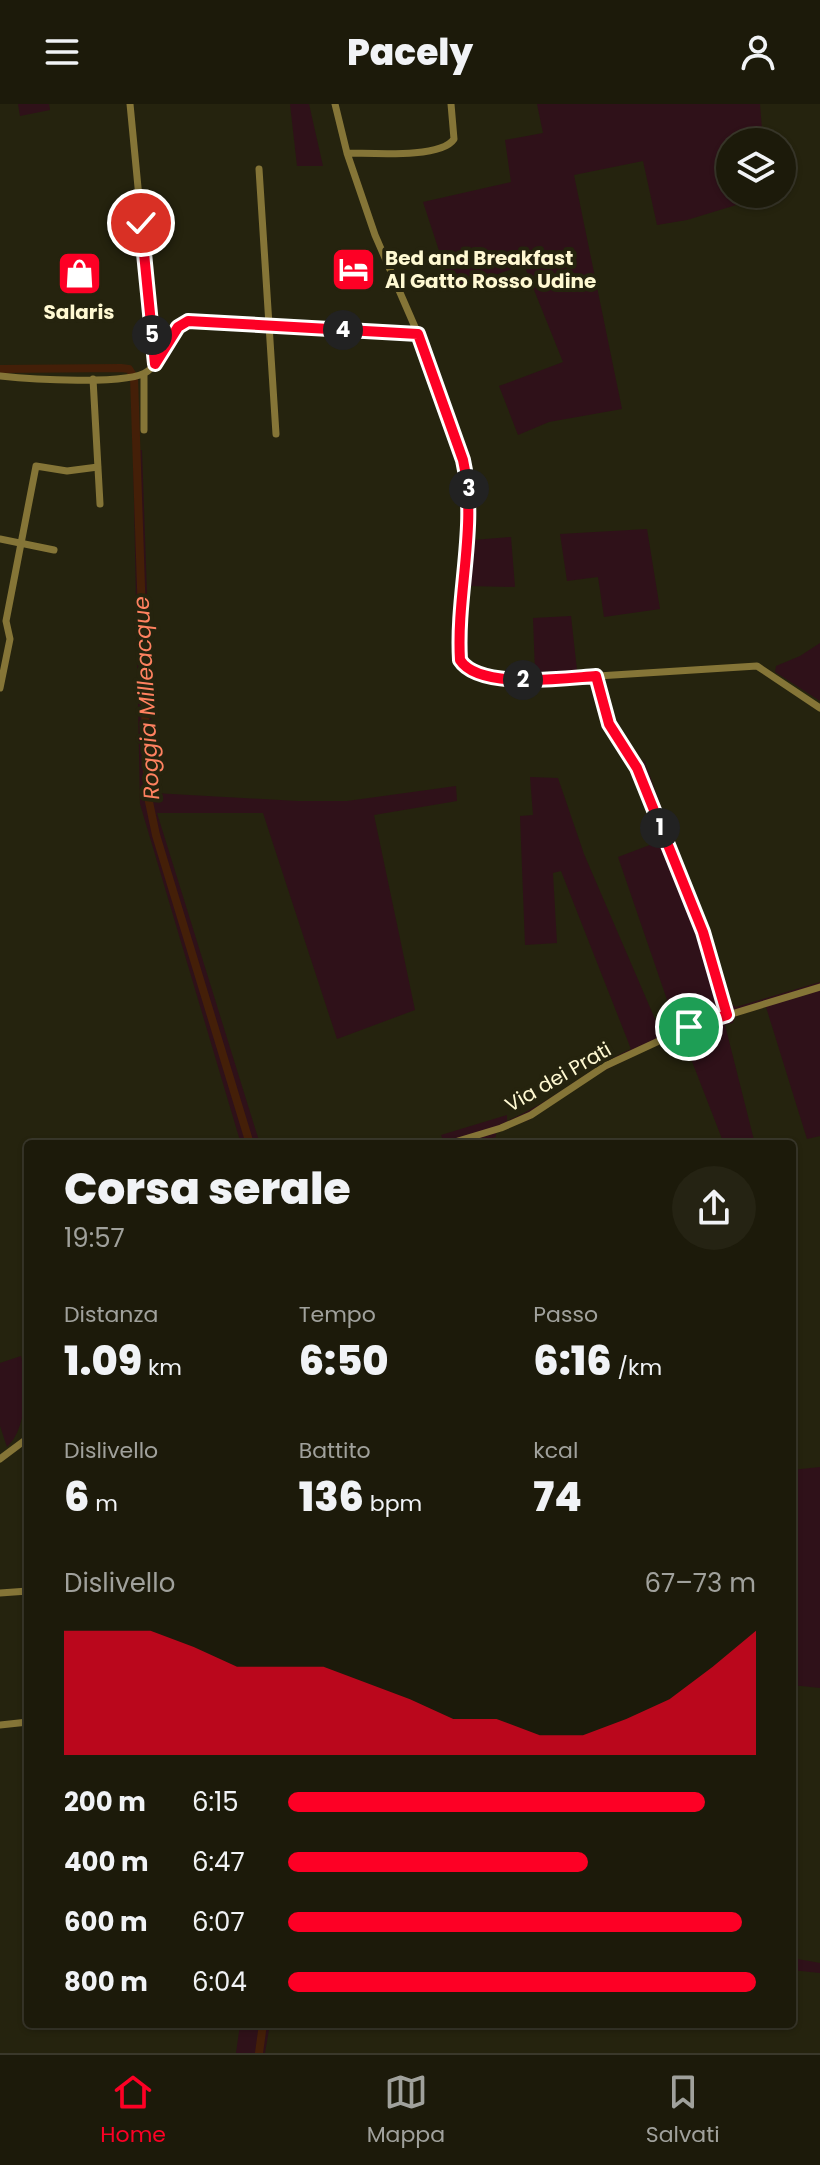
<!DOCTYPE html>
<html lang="it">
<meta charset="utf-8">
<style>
body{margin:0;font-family:Poppins,sans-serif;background:#252313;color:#f1f3f6;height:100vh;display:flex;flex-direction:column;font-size:30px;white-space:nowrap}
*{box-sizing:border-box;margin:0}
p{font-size:26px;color:#a0a19c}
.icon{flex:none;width:44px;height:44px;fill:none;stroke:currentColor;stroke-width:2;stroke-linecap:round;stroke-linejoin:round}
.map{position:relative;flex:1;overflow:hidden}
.panel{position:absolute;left:24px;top:1036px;width:772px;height:888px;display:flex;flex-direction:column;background:#1c1a0a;border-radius:8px;box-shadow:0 2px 6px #0004,0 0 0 2px #3a382b}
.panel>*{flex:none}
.buttons{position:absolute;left:716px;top:24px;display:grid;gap:16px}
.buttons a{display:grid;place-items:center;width:80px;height:80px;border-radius:50%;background:#1c1a0a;box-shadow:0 2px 6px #0004,0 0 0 2px #3a382b;font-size:40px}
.pin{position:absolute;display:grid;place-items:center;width:68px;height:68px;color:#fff;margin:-34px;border:4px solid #fff;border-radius:50%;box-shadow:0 2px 8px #0007}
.km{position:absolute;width:40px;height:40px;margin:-20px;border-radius:50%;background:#222;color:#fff;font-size:22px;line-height:40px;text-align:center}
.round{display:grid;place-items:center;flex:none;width:84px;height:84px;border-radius:42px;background:#252313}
.overview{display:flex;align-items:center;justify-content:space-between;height:136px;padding:0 40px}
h1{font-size:44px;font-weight:800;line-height:60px}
.metrics{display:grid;grid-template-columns:repeat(3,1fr);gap:12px;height:136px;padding:8px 40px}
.metrics div{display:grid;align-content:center}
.metrics b{font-size:40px;font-weight:800}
.metrics small{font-size:22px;font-weight:400}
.metrics p{font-size:22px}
.chart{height:224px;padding:16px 40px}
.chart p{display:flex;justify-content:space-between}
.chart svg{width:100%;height:144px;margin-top:8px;fill:#fd0025;opacity:.7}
ul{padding:0 40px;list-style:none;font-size:26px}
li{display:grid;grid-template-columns:128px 96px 1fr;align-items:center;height:60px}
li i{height:20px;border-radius:10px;background:#fd0025}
header{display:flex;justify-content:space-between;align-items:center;height:104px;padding:0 40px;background:#1c1a0a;font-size:36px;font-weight:800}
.menu{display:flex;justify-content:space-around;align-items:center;height:112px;border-top:2px solid #3a382b;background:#1c1a0a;font-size:22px;color:#a0a19c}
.menu a{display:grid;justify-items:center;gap:4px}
.menu .active{color:#fd0025}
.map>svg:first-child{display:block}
.green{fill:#2f1119}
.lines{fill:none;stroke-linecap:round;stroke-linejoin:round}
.canal{stroke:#441f08;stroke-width:8}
.street{stroke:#857537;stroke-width:7}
.route-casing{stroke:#fff;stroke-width:16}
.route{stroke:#fd0025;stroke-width:10}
.labels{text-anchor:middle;stroke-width:8;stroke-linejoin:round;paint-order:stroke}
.poi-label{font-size:20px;font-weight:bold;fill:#fff9d2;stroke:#25230e;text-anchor:start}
.street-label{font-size:20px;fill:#fff9d2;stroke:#25230e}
.water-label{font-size:22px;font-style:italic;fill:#ff8260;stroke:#25230e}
</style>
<header><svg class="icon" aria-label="menu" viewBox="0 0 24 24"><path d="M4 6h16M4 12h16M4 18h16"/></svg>Pacely<svg class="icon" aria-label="person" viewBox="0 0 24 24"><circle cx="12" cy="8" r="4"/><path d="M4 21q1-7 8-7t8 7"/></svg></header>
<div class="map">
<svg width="820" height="1949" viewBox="0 0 820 1949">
<rect width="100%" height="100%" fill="#25230e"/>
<path class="green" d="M18 0H49L50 6 20 12Z
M290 0H309L323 62H297Z
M537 0H760L763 38H730V90L769 91 687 116 657 121 643 57 574 71 622 305 549 318 518 331 499 282 563 258 524 161 452 186 423 98 511 78 505 36 543 29Z
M142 346 154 689 298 697H347L456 682 457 697 374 711 415 906 337 935 263 709H157L260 1040H241L140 700 133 347Z
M647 425 660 505 604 513 598 473 567 477 560 430Z
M511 433 515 483 468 482 473 436Z
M571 512 577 566 535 568 533 514Z
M820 539V597L775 568 776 562 800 552Z
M644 655 712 845 727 897 736 903 820 878V1032L807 1035 766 903 735 912 733 919 725 921 755 1040H724L681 929 601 968 529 1016 496 1028V1033L470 1040H436L443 1036 441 1031 507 1011V1017C552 998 587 965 631 945L561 767 553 769 557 839 525 841 520 712 533 711 530 673 558 674 584 750 661 929 676 922 618 753 663 736 639 671Z
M21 1252C27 1278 28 1324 7 1343L0 1322V1259Z
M820 1363V1584L792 1581V1366Z
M792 1854 820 1859V1869L792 1866Z
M258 1920H270L265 1949H236L240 1921 257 1923Z"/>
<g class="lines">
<path class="canal" d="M0 265 121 264 129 265 134 273 148 693 156 731 250 1040
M259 1949 263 1920"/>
<path class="street" d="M130 0 155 260
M335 0 347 49 375 131 418 230 467 375 469 403 459 551 463 561 492 572 534 576 757 562 820 604
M347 49C371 49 441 55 454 35L451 0
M259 65 276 330
M0 272C27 275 130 282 148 267 166 254 168 222 191 217L418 230
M93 275 100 400
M144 326V270
M0 435 54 446
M596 572 609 620 637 664 703 828 727 911
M0 584 10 535 6 517 36 362 67 367 98 363
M448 1040 501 1024 531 1011 605 962 689 923 820 883
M0 1355 28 1334
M0 1489 28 1487
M0 1621 28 1618"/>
</g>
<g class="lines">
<defs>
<path id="route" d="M141 119 155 260 178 223 188 217 418 230 463 356C478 422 456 489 460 556 479 586 565 574 596 572L609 620 637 664 703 828 727 911 689 923"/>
</defs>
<use href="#route" class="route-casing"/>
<use href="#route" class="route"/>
</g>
<defs>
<symbol id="hotel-square" viewBox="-11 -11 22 22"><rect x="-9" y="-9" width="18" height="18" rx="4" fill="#fd0025" stroke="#25230e"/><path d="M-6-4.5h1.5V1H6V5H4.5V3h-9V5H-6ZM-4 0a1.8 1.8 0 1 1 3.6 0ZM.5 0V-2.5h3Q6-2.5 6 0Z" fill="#fff"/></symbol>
<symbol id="shop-square" viewBox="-11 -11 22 22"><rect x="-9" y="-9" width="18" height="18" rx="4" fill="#fd0025" stroke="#25230e"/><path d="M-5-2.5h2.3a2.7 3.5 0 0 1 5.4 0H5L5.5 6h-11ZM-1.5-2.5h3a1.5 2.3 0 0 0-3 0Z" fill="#fff"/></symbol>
</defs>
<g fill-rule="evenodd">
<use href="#hotel-square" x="328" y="140" width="51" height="51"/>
<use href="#shop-square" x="54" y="144" width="51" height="51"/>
</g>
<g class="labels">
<g class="poi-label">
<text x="385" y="161">Bed and Breakfast<tspan x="385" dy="23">Al Gatto Rosso Udine</tspan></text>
<text x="79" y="215" text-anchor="middle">Salaris</text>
</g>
<g class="street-label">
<text transform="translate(558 973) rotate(-30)" y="7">Via dei Prati</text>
</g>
<g class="water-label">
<text transform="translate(146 594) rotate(-93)" y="8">Roggia Milleacque</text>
</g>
</g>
</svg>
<div class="buttons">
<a><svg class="icon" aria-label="layers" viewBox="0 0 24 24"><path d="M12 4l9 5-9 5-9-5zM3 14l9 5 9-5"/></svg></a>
</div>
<div class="pin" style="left:689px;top:923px;background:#1e9e55"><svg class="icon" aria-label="arrive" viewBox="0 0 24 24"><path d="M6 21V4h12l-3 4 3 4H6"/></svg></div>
<div class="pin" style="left:141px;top:119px;background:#d93025"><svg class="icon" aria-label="check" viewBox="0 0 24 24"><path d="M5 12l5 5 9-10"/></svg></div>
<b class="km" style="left:660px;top:724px">1</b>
<b class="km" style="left:523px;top:576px">2</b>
<b class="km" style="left:469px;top:385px">3</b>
<b class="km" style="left:343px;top:226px">4</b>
<b class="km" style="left:152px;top:231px">5</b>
<section class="panel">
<div class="overview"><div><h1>Corsa serale</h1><p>19:57</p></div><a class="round"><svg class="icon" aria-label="share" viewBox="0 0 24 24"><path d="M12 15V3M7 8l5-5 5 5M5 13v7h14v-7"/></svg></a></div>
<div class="metrics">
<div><p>Distanza</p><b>1.09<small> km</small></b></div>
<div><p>Tempo</p><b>6:50</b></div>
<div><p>Passo</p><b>6:16<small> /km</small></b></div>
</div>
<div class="metrics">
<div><p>Dislivello</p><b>6<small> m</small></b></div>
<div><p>Battito</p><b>136<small> bpm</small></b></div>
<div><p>kcal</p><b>74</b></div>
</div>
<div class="chart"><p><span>Dislivello</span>67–73 m</p>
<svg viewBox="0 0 160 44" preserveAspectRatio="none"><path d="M0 44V6L10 6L20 6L30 11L40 17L50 17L60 17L70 22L80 27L90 33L100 33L110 38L120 38L130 33L140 27L150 17L160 6V44z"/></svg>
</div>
<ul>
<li><b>200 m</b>6:15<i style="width:89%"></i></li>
<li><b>400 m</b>6:47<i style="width:64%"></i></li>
<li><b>600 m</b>6:07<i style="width:97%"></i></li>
<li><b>800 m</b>6:04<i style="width:100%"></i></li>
</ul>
</section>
</div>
<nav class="menu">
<a class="active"><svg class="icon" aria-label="home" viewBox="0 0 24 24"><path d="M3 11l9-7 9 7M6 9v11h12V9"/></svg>Home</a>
<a><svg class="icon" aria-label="map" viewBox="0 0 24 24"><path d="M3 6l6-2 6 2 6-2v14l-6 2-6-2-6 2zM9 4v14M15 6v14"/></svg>Mappa</a>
<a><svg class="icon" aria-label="saved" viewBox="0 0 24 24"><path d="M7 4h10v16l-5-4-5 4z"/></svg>Salvati</a>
</nav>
